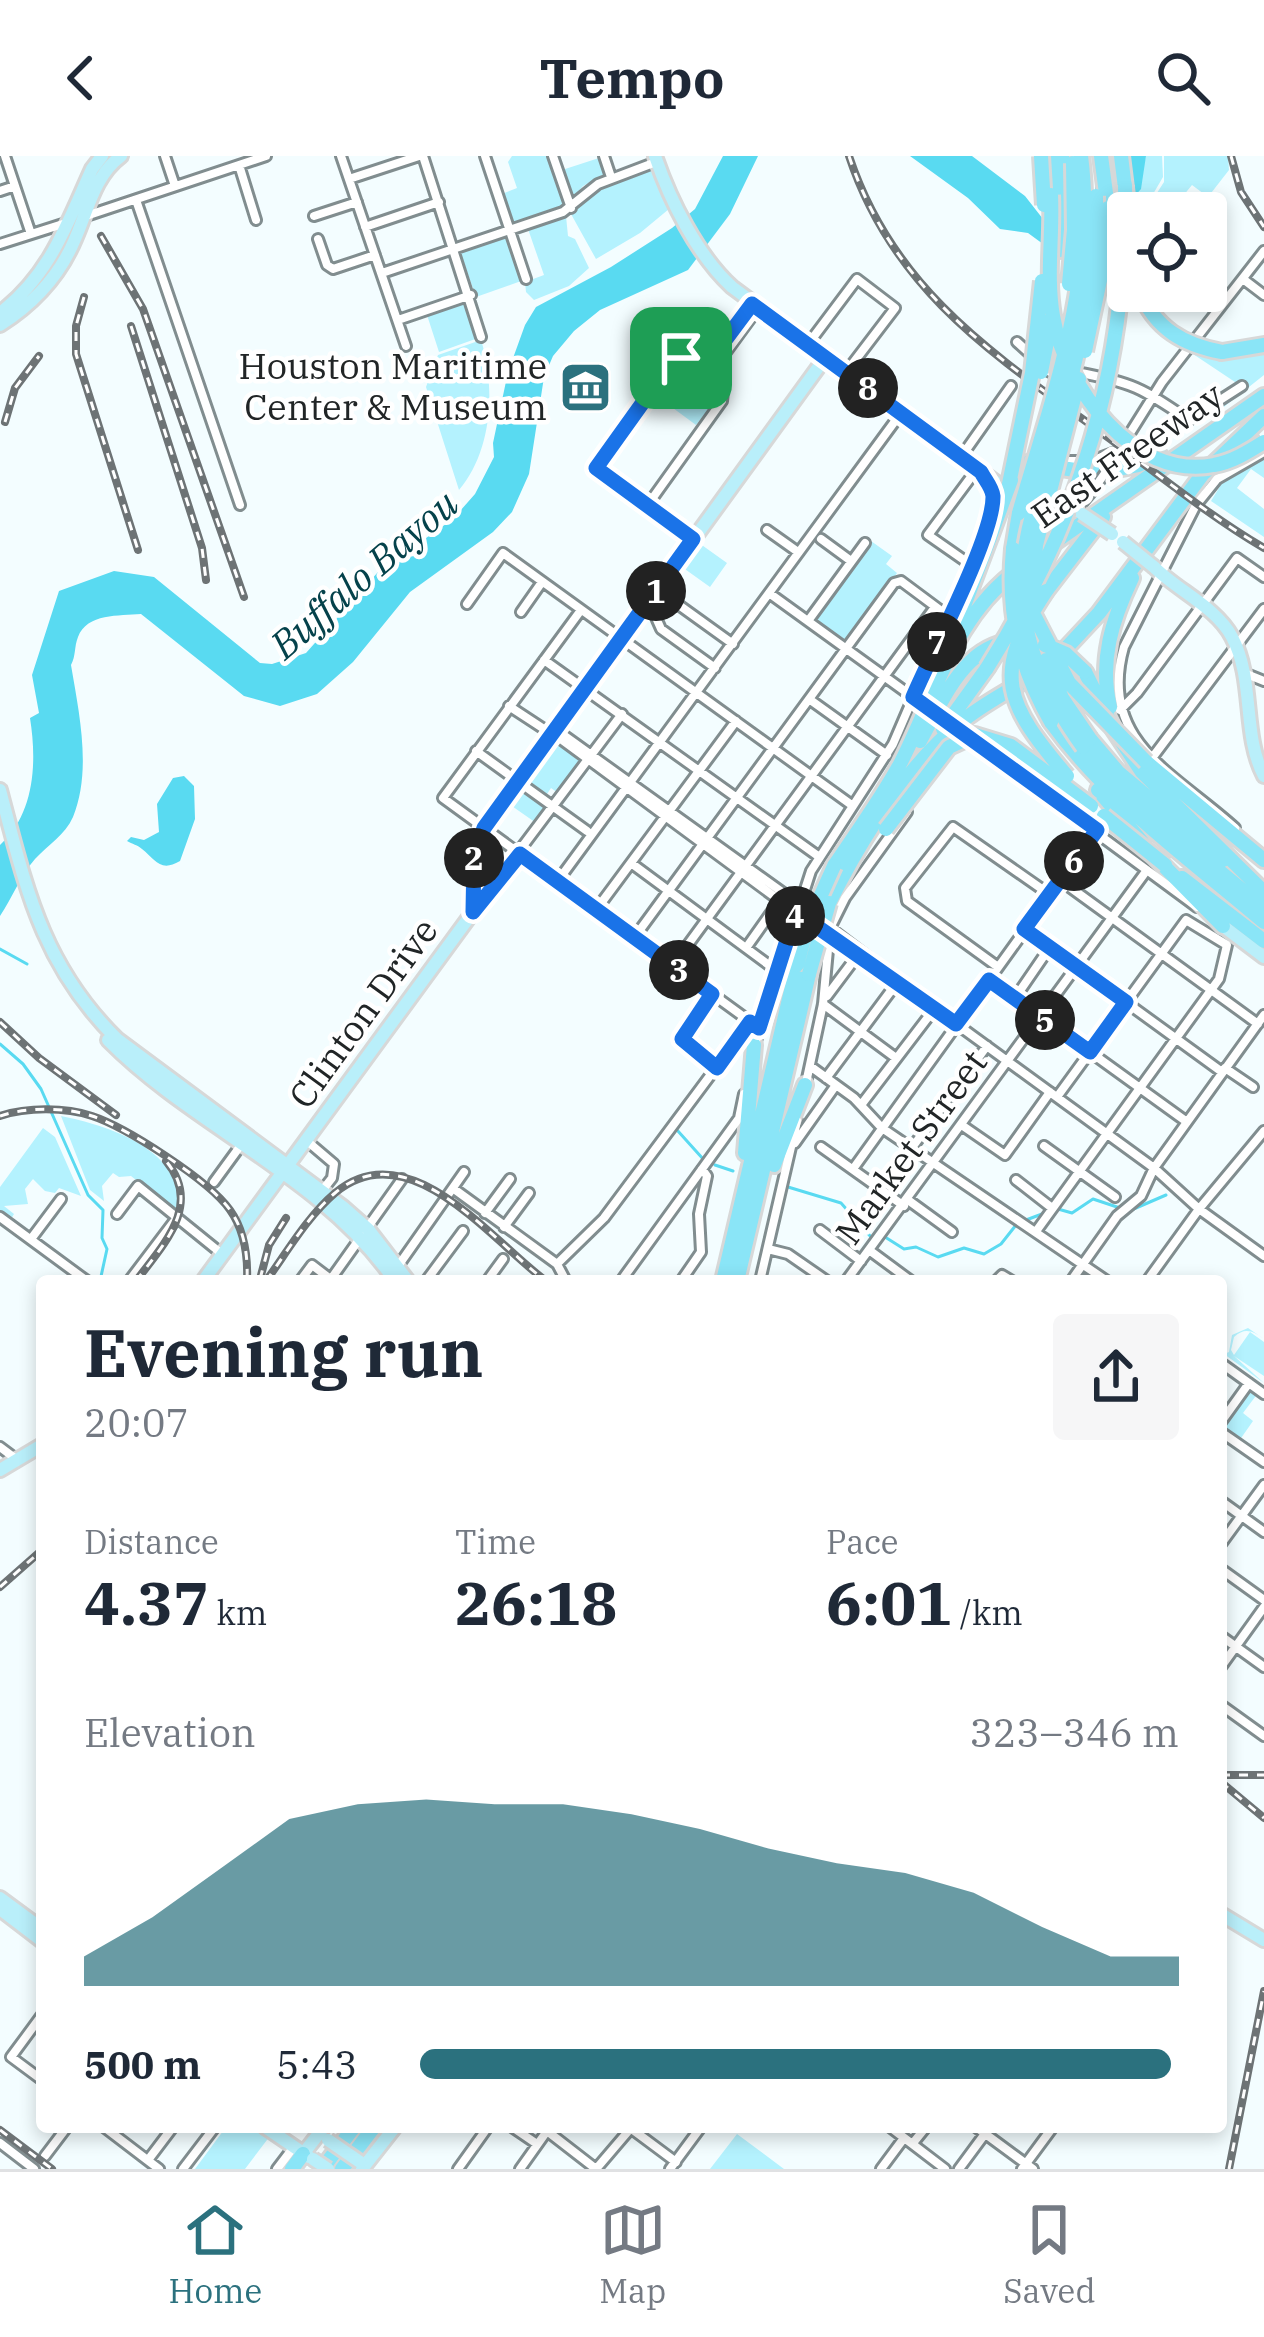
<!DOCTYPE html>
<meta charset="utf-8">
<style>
body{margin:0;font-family:"IBM Plex Serif",serif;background:#f6f6f7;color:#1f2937;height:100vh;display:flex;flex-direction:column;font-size:45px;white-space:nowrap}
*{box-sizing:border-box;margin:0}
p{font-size:39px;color:#747a83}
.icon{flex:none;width:66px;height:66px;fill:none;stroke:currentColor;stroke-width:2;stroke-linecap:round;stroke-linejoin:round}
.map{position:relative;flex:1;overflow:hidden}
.drawer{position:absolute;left:36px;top:1119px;width:1191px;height:858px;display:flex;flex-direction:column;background:#fff;border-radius:12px;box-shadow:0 6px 18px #0003}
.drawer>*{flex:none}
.controls{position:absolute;left:1107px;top:36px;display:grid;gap:24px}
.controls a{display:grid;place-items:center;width:120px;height:120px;border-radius:12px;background:#fff;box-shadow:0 6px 18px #0003;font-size:60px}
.pin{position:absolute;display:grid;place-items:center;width:102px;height:102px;color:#fff;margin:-51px;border-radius:24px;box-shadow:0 6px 18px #0006}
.km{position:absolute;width:60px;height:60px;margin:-30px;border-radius:50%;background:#222;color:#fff;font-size:33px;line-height:60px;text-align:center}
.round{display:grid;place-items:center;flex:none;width:126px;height:126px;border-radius:12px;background:#f6f6f7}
.summary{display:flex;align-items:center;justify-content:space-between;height:204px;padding:0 48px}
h1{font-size:66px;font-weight:700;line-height:90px}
.stats{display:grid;grid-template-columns:repeat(3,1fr);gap:18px;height:204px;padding:12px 48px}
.stats div{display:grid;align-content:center}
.stats b{font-size:60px;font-weight:700}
.stats small{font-size:33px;font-weight:400}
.stats p{font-size:33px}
.chart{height:336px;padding:24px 48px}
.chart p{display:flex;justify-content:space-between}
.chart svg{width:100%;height:216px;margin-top:12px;fill:#2b717e;opacity:.7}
ul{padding:0 48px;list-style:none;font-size:39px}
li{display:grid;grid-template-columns:192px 144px 1fr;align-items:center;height:90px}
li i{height:30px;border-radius:15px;background:#2b717e}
header{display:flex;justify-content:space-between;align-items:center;height:156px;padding:0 48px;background:#fff;font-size:54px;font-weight:700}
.dock{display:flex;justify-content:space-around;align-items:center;height:168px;border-top:3px solid #e0e1e3;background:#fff;font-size:33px;color:#747a83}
.dock a{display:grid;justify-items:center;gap:6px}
.dock .current{color:#2b717e}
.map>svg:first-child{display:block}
.green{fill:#b4f2fe}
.water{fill:#59daf1}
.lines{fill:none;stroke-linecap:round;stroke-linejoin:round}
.stream{stroke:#59daf1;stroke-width:3}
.minor-casing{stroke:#818d8f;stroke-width:14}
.major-casing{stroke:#d7d8d8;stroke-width:18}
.highway-casing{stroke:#d7d8d8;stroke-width:20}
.minor{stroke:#fff;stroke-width:8}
.major{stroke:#b9effa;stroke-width:12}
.highway{stroke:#8ae5f7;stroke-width:14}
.rail-casing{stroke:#6d7375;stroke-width:8}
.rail{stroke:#fff;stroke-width:3;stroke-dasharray:9;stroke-linecap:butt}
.minor-bridge-casing{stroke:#818d8f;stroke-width:14;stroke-linecap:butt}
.major-bridge-casing{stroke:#d7d8d8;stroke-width:18;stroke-linecap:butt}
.highway-bridge-casing{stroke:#d7d8d8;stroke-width:20;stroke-linecap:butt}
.minor-bridge{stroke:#fff;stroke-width:8}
.major-bridge{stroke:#b9effa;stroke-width:12}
.highway-bridge{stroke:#8ae5f7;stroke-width:14}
.route-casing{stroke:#fff;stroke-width:24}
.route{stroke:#1a73e8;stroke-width:15}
.labels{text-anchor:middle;stroke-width:9;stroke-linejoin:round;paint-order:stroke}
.poi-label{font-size:36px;fill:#212526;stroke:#fff;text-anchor:end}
.street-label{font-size:36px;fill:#212526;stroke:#fff}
.water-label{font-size:39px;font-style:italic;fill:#05424b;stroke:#fff}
</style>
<header><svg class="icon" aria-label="back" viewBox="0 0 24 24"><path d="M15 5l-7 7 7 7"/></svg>Tempo<svg class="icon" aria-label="search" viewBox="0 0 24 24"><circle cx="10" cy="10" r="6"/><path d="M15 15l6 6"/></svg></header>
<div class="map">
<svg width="1264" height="2013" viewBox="0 0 1264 2013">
<rect width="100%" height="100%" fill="#f3fdff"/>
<path class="green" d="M512 0H551L567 49 512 67 502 38 517 32 508 6Z
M1146 0H1162L1163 21 1142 57H1132Z
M1164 0H1228L1229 14 1208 41 1192 29 1169 57H1144L1164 26Z
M599 2 605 18 583 30 572 43 562 14Z
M651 13 669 53 640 77 596 103 571 58 608 28Z
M566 60 568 80 575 83 589 112 569 130 534 144 526 136 525 126 544 119 528 73Z
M510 79 524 124 476 141 460 96Z
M469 144 481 181 439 196 427 159Z
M1201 181C1219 194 1244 189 1264 181V187L1229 201 1264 194V219L1220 254 1218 251 1244 232 1190 196Z
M481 184C496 232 492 295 459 334L426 231 438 199Z
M687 205 707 210 719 228 717 243 696 269 658 241 672 214Z
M1264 301V322L1251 313 1237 332 1264 353V381L1211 345 1227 319Z
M871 385 892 400 886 408 897 417 846 488 812 464Z
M699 387 727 407 710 431 682 411Z
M555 584 585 606 561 639 551 632 545 641 525 626Z
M521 631 551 653 539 669 509 648Z
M61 960C111 970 187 995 179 1058L131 1020 119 1021 113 1017 102 1030 104 1045 90 1034Z
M43 972 55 981 81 1040 59 1032 55 1037 45 1035 33 1023 25 1033 28 1048 4 1050 14 1058 11 1063 0 1055V1031Z
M1248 1172 1264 1183C1253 1175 1245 1171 1234 1181L1231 1194 1234 1199 1250 1176 1264 1186V1220L1234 1200 1264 1227 1224 1198 1229 1196 1232 1179Z
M1253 1232 1258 1237 1243 1257 1253 1265 1239 1285 1224 1275V1268Z
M226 1971H258L270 1980 245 2013H195Z
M737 1978 784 2013H710Z"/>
<path class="water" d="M723 0H758L730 58 688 114 600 154 574 175 553 200 544 221 529 318 512 356 493 376 410 436 353 506 317 538 280 550 244 540 141 458C119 460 87 457 78 481 74 491 76 500 71 509 79 557 92 614 73 661 65 679 48 689 35 703 21 719 12 742 0 760V689C35 657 37 606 30 562L39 557 32 519 59 435 114 415 154 421 260 507 272 508 306 497 378 416 453 363 475 338 494 301 493 287 508 216 525 169 536 151 611 111 672 72 695 53Z
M910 0H972L1025 40 1043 63 1071 61 1095 34 1097 0H1146L1141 33 1081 99 1054 96 1028 77 1000 73 968 42Z
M184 620 194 630 195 663 180 705C160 717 155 703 142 693 138 689 132 688 127 685L131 681 144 684 159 676 157 648 173 622Z"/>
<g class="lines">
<path class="stream" d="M0 793 27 808
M0 888 23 908 41 933 88 1039 103 1054 102 1082 107 1093 100 1125
M677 974 704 1004
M715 1009 733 1015
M788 1031 841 1047 871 1081
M1058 1053 1072 1057 1093 1043 1120 1052
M1129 1055 1166 1039
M1026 1064 1042 1058
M885 1081 904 1093 916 1091 938 1101 964 1092 984 1098 1001 1088 1016 1069"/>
<defs>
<path id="minor" d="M5 0 31 78
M165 0 175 30
M341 0 406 190
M423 0 481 181
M485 0 526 123
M553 0 571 52
M604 0 611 21
M239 9 256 64
M349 23 419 0
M0 35 15 30
M136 44 240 349
M86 60 266 0
M314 60 357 46
M365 71 439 46
M318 83 327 109 333 113 375 99
M0 88 66 67
M382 117 563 56 598 28 656 6
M1243 123 1264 139
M398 164 471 139
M1017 186 1050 216 1060 215
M809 187 857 123 895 152 847 215
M1075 216C1132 226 1142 232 1189 264L1242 230
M1127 282 1162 226 1264 95
M961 301 1011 230
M1055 305H1091L1118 295
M647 350 722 245 724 227 720 204 758 152
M1076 354 1093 334
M767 374 798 396
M693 383 596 312 671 208 685 201 715 198 752 148
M821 383 851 405
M971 409 928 379 977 313
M658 434 733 488
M769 437 917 544
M467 448 503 397 853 650
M581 454 443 642 759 872
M521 456 542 426
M657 464 661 473 715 512
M808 465 865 387
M544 504 818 700
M1244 517 1264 525
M809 543 887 599
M509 550 547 575 562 578 814 759
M1120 554 1137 537 1237 402 1264 421
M554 578 798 758
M969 583 1197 751
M476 595 587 675
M1152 602 1264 453
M1235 672C1176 618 1097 586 1124 491L1196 349 1217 323 1264 296
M631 707 777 815
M1060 724 1258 868
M557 726 901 257
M596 754 736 565
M474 755 622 558
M830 772 918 839
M1025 773 1222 916
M819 774 918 840 1154 1012 1199 1053 1264 1100
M634 782 894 427 901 425 948 460
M746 792 780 744
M998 811 907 745 905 732 953 671 1049 738
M989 823 1187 966
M660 827 935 451
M712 838 682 883 717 912
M827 840 857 800
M1015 842 1050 791
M823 848 896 902
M755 888 811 715 893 588 977 393 993 344
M810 910 854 942 882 972 1107 1125
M1225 912 1253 931
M826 922 896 828
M806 927 823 848 830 772 845 742 907 656
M861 949 935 852
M963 970 1005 999 1050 936
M307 985 334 1008 332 1022 321 1036
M795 987 836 929
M1044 990 1115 1041
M821 991 904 1050
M911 993 987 890
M853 1013 1097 674
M1016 1024 1052 1052
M214 1026 241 989
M454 1033 557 1108 566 1125
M908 1044 952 1076
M485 1057 510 1023
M117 1058 138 1030 222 1098
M0 1061 87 1125
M504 1071 529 1037
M820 1074 861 1105
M1037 1074 1219 823 1227 789 1186 764 1057 941
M31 1083 61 1043
M768 1093 788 1098 827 1125
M869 1094 911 1125
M557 1108 604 1062 750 866
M396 1113 464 1016
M331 1123 402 1023
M129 1125 176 1063
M300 1125 312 1109 333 1125
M426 1125 463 1075
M487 1125 503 1103
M621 1125 739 962 744 938
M681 1125 701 1096 699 1058 707 1020 702 1013
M760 1125 797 965
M846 1125 1147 714
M996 1125 1002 1119 1012 1125
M1071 1125 1117 1060 1141 1040 1154 1012 1264 859
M1147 1125 1199 1053 1264 975
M1221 1207 1264 1238
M1221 1266 1249 1227
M1221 1276 1264 1306
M0 1291 16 1303
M1221 1345 1264 1376
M1221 1388 1264 1329
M1221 1413 1264 1444
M1221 1480 1264 1511
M1221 1511 1264 1451
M1221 1549 1264 1580
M42 1859 11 1901 42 1924
M104 1971 159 2013
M512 1971 537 1988
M629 1971 676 2006
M890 1971 945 2013
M976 1971 1033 2013
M547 1975 596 2013
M0 1987 34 2013
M913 1987 926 1971
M45 2000 67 1971
M148 2004 173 1971
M183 2013 215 1971
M277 2013 293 1992
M458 2013 488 1971
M520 2013 547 1975
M596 2013 631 1972
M670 2013 701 1971
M881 2013 904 1982
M959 2013 990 1971
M1022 2013 1053 1971"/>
<path id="major" d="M655 0C670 44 697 99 732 131L1009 336 1077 355
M0 157C50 119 67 68 92 13L102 0
M0 169C33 148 60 119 75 83 88 54 94 20 121 0
M984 322 993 335V345
M1154 411C1178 435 1216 451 1232 481 1255 524 1242 578 1264 620
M0 634C26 732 42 809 117 883L343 1051 368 1073 408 1125
M1223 770 1264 801
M108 884C196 973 322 1019 395 1125
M203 1125 473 756 474 700 484 672 825 202
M0 1314 42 1289
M0 1742 42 1773
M0 1753 42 1785
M1221 1758 1264 1784
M265 1971 309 2001
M303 1998 324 1971
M362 2013 395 1971"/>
<path id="highway" d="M1048 0 1051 39
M1101 0 1108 52
M1121 0 1126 40
M1061 94 1062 0
M1222 196 1264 189
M1027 307 1096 317 1138 309 1160 300
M1052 388 1264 240
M1013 393 1019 357
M1046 435 1103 361
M958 466 990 381
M1057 502 1099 457 1202 319 1264 260
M1085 516 1114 574 1142 616 1264 736
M1110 551C1099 505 1112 464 1132 422
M1051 566C1108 645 1190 703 1264 766
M943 573 987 512
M1090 583 1118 616 1223 704
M920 585C947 537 970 473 1038 487
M1083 591 1156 663 1264 752
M1146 606 1264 704
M1098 634 1142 686
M1156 702 1223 770
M834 710C856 677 881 643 900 608 936 539 953 460 1020 412
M1182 722 1264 785
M829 747C861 683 905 612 961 566 985 546 1014 533 1039 515
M745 997 754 889
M774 1009 805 929
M723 1125 797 809
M737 1125 809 818
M292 2013 303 1998
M322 2013 354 1971
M342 2013 374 1971"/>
</defs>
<use href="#minor" class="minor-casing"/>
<use href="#major" class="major-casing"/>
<use href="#highway" class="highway-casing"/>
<use href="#minor" class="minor"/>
<use href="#major" class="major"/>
<use href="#highway" class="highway"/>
<defs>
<path id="rail" d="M849 0C894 136 996 200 1106 280 1158 318 1208 359 1264 392
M1231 0 1241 36 1264 71
M101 80 143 153 244 441
M84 141 76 170V198L138 394
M131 170 202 392 206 424
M5 266 15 232 39 200
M0 866 39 902 116 959
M0 960C26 951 66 951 92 960 126 971 210 1025 230 1054 245 1075 248 1100 247 1125
M260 1123 269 1089 286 1062
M136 1125C163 1089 203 1049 166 1005
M266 1125C287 1096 307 1061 335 1037 408 975 491 1084 546 1125
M0 1431 42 1394
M1221 1619H1264
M1221 1626 1264 1662
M0 1974 52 2013
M1229 2013 1264 1835"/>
</defs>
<use href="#rail" class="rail-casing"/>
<use href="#rail" class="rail"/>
<defs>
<path id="minor-bridge" d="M1093 334 1113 306
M918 545 963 578"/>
<path id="major-bridge" d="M1082 358 1112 378
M1123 386 1154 411
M328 1984 360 2006
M313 2003 328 2013"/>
<path id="highway-bridge" d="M1041 0 1044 49
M1051 39C1053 79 1046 120 1053 160 1065 230 1132 325 1214 309 1232 306 1248 296 1264 286
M1069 128 1074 74 1073 7
M1140 135C1155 173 1184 189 1222 196
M1085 195 1106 96 1108 52
M1041 216 1052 161
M1009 328 1032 217 1042 125
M1019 357C1052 243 1097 120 1081 0
M990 381 1011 324
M1013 393C1007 457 1019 510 1051 566
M1033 429 1036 389 1079 223
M1046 435C990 519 1006 548 1067 620
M1035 461 1069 527 1146 606
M1045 489 1066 498 1085 516
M1046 504 1062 542 1090 583
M987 512C1081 363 1128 207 1125 29
M1083 591C1048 542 1023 492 1022 430 1021 381 1041 332 1054 286 1076 207 1098 122 1096 40
M1104 660 1165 709
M886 673 949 591 975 579 1011 590 1091 650
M797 809 808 768 834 710
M809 818 829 747"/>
</defs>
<use href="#minor-bridge" class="minor-bridge-casing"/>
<use href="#major-bridge" class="major-bridge-casing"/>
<use href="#highway-bridge" class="highway-bridge-casing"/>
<use href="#minor-bridge" class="minor-bridge"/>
<use href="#major-bridge" class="major-bridge"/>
<use href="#highway-bridge" class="highway-bridge"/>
</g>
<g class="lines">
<defs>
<path id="route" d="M752 148 981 316C985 324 992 331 993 340 994 380 931 498 913 541L1097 674 1024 773 1126 846 1090 896 989 824 956 868 796 756 759 872 750 866 717 912 682 883 712 838 520 698 473 756 474 700 484 672 693 383 596 312 669 210 685 201 714 199Z"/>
</defs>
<use href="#route" class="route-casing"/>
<use href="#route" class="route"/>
</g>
<defs>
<symbol id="museum-square" viewBox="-11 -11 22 22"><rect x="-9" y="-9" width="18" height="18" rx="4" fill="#2b717e" stroke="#fff"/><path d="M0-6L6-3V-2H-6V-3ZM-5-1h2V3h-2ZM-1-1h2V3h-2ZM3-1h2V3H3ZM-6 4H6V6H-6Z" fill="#fff"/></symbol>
</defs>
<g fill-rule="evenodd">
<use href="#museum-square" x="556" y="202" width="59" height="59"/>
</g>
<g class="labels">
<g class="poi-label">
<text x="547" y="223">Houston Maritime<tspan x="547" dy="41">Center &amp; Museum</tspan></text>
</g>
<g class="street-label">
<text transform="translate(1127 299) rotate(-35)" y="13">East Freeway</text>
<text transform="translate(363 857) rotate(-54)" y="13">Clinton Drive</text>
<text transform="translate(911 991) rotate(-54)" y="13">Market Street</text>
</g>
<g class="water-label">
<text transform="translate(364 418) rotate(-41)" y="14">Buffalo Bayou</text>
</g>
</g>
</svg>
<div class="controls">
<a><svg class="icon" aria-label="locate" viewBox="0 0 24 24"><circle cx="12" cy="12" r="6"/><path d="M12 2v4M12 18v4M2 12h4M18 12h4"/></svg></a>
</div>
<div class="pin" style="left:681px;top:202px;background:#1e9e55"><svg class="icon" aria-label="arrive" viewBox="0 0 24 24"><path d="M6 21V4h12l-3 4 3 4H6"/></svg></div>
<b class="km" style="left:656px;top:435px">1</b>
<b class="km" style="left:474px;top:702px">2</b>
<b class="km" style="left:679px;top:814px">3</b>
<b class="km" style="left:795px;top:760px">4</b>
<b class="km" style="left:1045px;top:864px">5</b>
<b class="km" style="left:1074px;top:705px">6</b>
<b class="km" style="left:937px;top:486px">7</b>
<b class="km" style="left:868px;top:232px">8</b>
<section class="drawer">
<div class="summary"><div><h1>Evening run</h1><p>20:07</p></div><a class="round"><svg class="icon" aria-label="share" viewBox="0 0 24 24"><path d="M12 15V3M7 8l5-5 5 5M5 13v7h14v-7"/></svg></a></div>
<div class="stats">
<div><p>Distance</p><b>4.37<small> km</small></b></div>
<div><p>Time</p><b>26:18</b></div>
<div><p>Pace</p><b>6:01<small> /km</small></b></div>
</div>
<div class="chart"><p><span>Elevation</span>323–346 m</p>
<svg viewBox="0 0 160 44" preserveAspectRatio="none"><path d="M0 44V38L10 30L20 20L30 10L40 7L50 6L60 7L70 7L80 9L90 12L100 16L110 19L120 21L130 25L140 32L150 38L160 38V44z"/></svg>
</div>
<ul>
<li><b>500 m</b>5:43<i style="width:99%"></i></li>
</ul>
</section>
</div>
<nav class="dock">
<a class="current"><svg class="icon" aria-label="home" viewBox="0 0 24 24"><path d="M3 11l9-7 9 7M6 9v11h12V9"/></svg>Home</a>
<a><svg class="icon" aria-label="map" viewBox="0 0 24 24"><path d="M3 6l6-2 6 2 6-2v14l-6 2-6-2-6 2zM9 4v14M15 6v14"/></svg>Map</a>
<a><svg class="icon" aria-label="saved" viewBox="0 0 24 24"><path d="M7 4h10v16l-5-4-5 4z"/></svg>Saved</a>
</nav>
